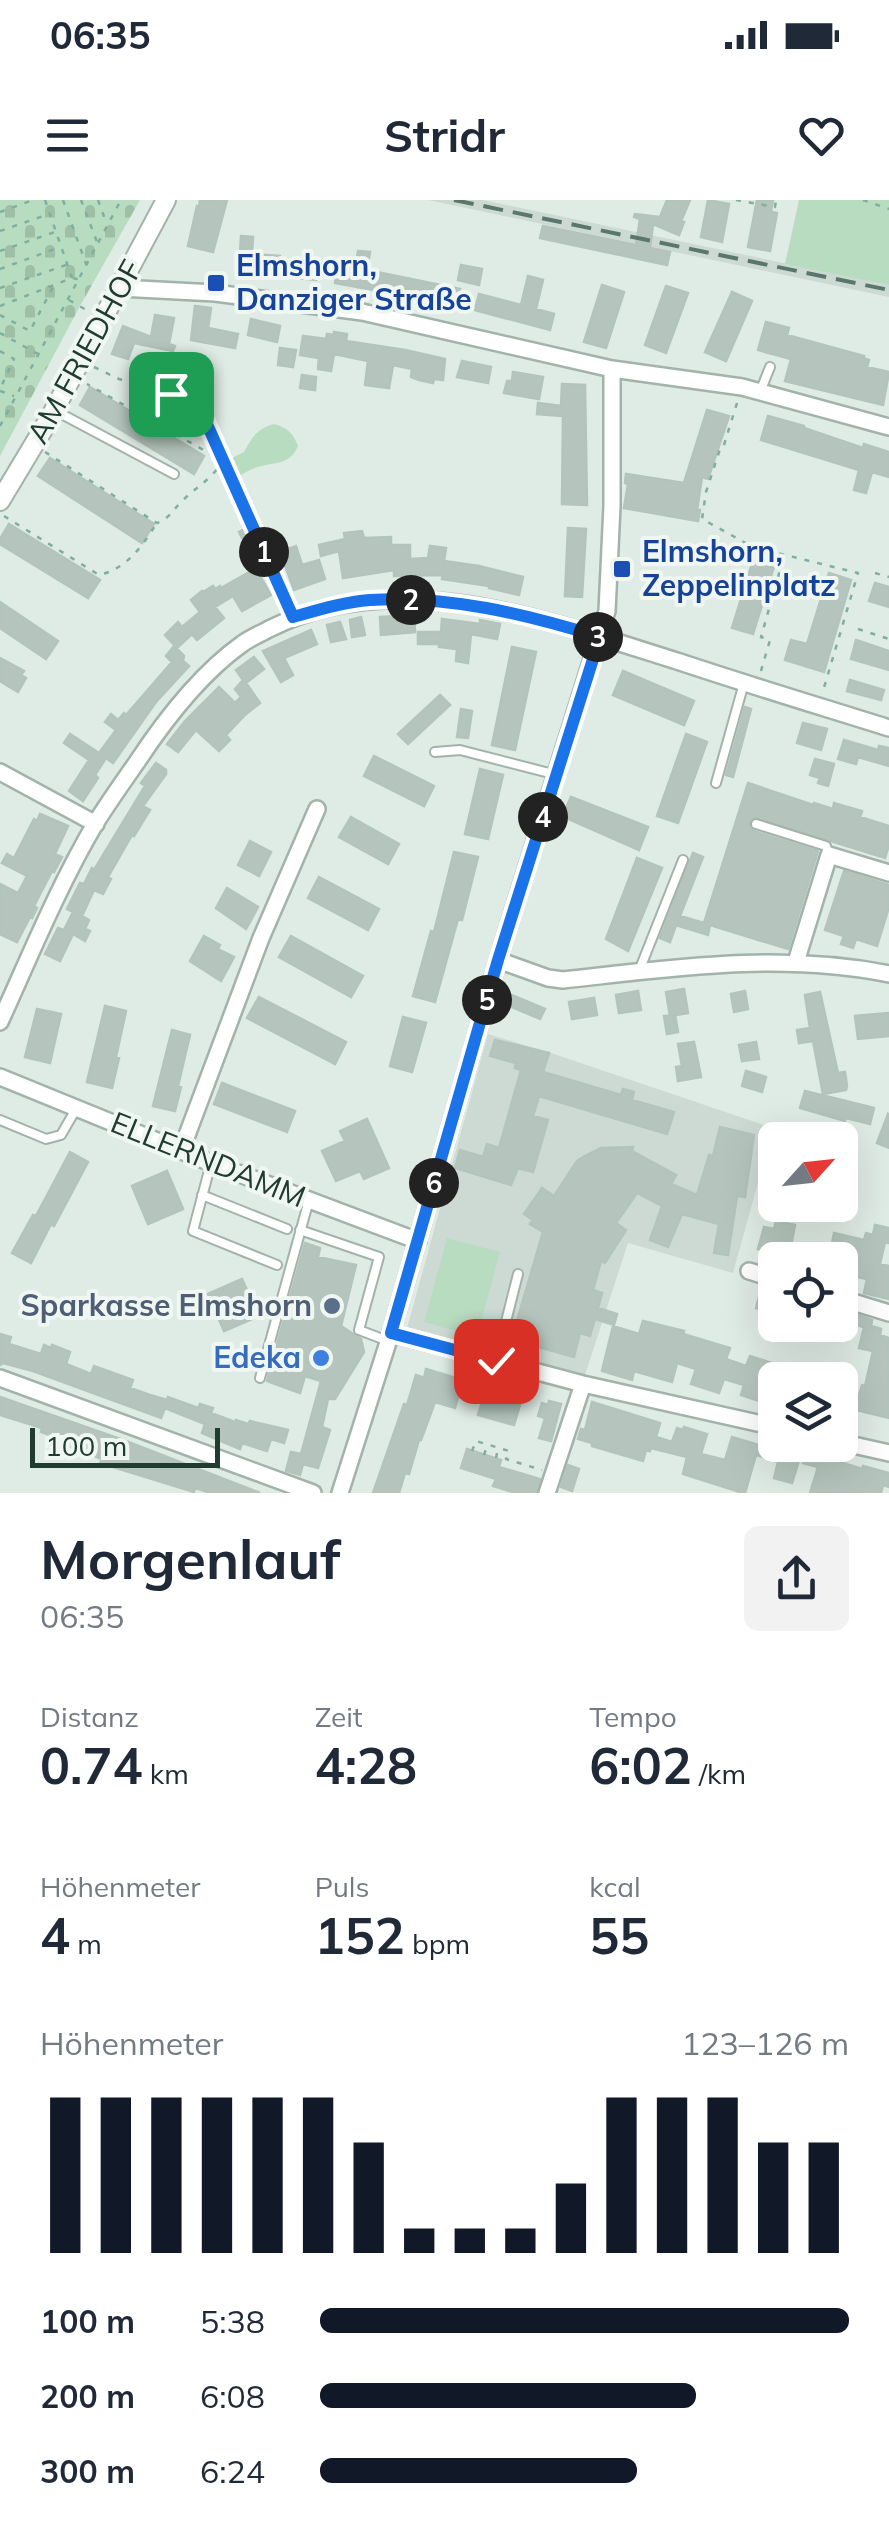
<!DOCTYPE html>
<html lang="de">
<meta charset="utf-8">
<style>
body{margin:0;font-family:Mulish,sans-serif;background:#f2f2f3;color:#1f2937;height:100vh;display:flex;flex-direction:column;font-size:38px;white-space:nowrap}
*{box-sizing:border-box;margin:0}
p{font-size:32px;color:#747a83}
.icon{flex:none;width:55px;height:55px;fill:none;stroke:currentColor;stroke-width:2;stroke-linecap:round;stroke-linejoin:round}
.map{position:relative;height:1293px;overflow:hidden}
.sheet{display:flex;flex-direction:column;background:#fff;flex:1}
.sheet>*{flex:none}
.needle{width:65px;rotate:63deg}
.controls{position:absolute;left:758px;top:922px;display:grid;gap:20px}
.controls a{display:grid;place-items:center;width:100px;height:100px;border-radius:15px;background:#fff;box-shadow:0 10px 40px #0002;font-size:50px}
.scale{position:absolute;left:30px;bottom:25px;width:190px;box-sizing:border-box;padding-left:10px;border:5px solid #203b32;border-top:0;font-size:28px;line-height:35px;white-space:nowrap;color:#203b32;-webkit-text-stroke:8px #f0f7f3;paint-order:stroke}
.pin{position:absolute;display:grid;place-items:center;width:85px;height:85px;color:#fff;margin:-42px;border-radius:20px;box-shadow:0 5px 15px #0006}
.km{position:absolute;width:50px;height:50px;margin:-25px;border-radius:50%;background:#222;color:#fff;font-size:28px;line-height:50px;text-align:center}
.round{display:grid;place-items:center;flex:none;width:105px;height:105px;border-radius:15px;background:#f2f2f3}
.head{display:flex;align-items:center;justify-content:space-between;height:170px;padding:0 40px}
h1{font-size:55px;font-weight:700;line-height:75px}
.figures{display:grid;grid-template-columns:repeat(3,1fr);gap:15px;height:170px;padding:10px 40px}
.figures div{display:grid;align-content:center}
.figures b{font-size:50px;font-weight:700}
.figures small{font-size:28px;font-weight:400}
.figures p{font-size:28px}
.chart{height:280px;padding:20px 40px}
.chart p{display:flex;justify-content:space-between}
.chart svg{width:100%;height:180px;margin-top:10px;stroke:#111827;stroke-width:6}
ul{padding:0 40px;list-style:none;font-size:32px}
li{display:grid;grid-template-columns:160px 120px 1fr;align-items:center;height:75px}
li i{height:25px;border-radius:12px;background:#111827}
.status{display:flex;justify-content:space-between;align-items:center;height:70px;padding:0 50px;background:#fff;direction:ltr}
.status svg{height:28px;fill:currentColor}
header{display:flex;justify-content:space-between;align-items:center;height:130px;padding:0 40px;background:#fff;font-size:45px;font-weight:700}
.map>svg:first-child{display:block}
.built{fill:#cddad4}
.green{fill:#b8dcc0}
.cemetery{fill:url(#cemetery-stones)}
.building{fill:#b5c5be;stroke:#b2c4bc;stroke-width:2.5}
.lines{fill:none;stroke-linecap:round;stroke-linejoin:round}
.service-casing{stroke:#a2b3ac;stroke-width:12}
.minor-casing{stroke:#a2b3ac;stroke-width:20}
.tertiary-casing{stroke:#a2b3ac;stroke-width:22}
.path{stroke:#7faf9e;stroke-width:2.5;stroke-dasharray:5 8;stroke-linecap:butt}
.service{stroke:#fff;stroke-width:8}
.minor{stroke:#fff;stroke-width:15}
.tertiary{stroke:#fff;stroke-width:18}
.rail{stroke:#5a776e;stroke-width:4;stroke-dasharray:20 10;stroke-linecap:butt}
.route-casing{stroke:#fff;stroke-width:20}
.route{stroke:#1a73e8;stroke-width:12}
.transit-dot{fill:#1a4fb4;stroke:#f0f7f3;stroke-width:4}
.service-dot{fill:#5c6f8a;stroke:#f0f7f3;stroke-width:4}
.shop-dot{fill:#3f7fe0;stroke:#f0f7f3;stroke-width:4}
.labels{text-anchor:middle;stroke-width:8;stroke-linejoin:round;paint-order:stroke}
.transit-label{font-size:30px;font-weight:bold;fill:#164399;stroke:#f0f7f3;text-anchor:start}
.street-label{font-size:30px;fill:#203b32;stroke:#f0f7f3}
.service-label{font-size:30px;font-weight:bold;fill:#4e5e75;stroke:#f0f7f3;text-anchor:end}
.shop-label{font-size:30px;font-weight:bold;fill:#366cbe;stroke:#f0f7f3;text-anchor:end}
</style>
<div class="status"><b>06:35</b><svg viewBox="0 0 49 12"><path d="M0 12V9h3v3zM5 12V6h3v6zM10 12V3h3v9zM15 12V0h3v12zM26 1h20v11H26zM47 4h2v5h-2z"/></svg></div>
<header><svg class="icon" aria-label="menu" viewBox="0 0 24 24"><path d="M4 6h16M4 12h16M4 18h16"/></svg>Stridr<svg class="icon" aria-label="heart" viewBox="0 0 24 24"><path d="M12 20l-8-8c-3-5 5-10 8-4 3-6 11-1 8 4z"/></svg></header>
<div class="map">
<svg width="889" height="1293" viewBox="0 0 889 1293">
<defs>
<pattern id="cemetery-stones" width="16" height="16" patternUnits="userSpaceOnUse" patternTransform="scale(2.5)"><rect width="16" height="16" fill="#b8dcc0"/><path d="M2 7V4a2 2 0 0 1 4 0v3zM10 15v-3a2 2 0 0 1 4 0v3z" fill="#9ebea5"/></pattern>
</defs>
<rect width="100%" height="100%" fill="#dfebe5"/>
<path class="built" d="M428 0H483L889 85V97Z
M488 834 551 853 773 928 733 1073 628 1043 584 1178 406 1132Z"/>
<path class="green" d="M799 0H889V85L785 64Z
M274 224C288 228 293 233 298 246 289 267 273 261 255 268 249 270 244 273 239 276L232 258 244 252C252 237 257 229 274 224Z
M447 1038 500 1052 477 1137 424 1122Z"/>
<path class="cemetery" d="M0 0H140L80 106 0 256Z"/>
<path class="building" d="M200 0H227L213 52 188 46 197 6 199 7Z
M667 0H690L681 21 684 22 679 35 653 24 650 48 670 52 667 65 540 38 543 26 636 45 640 19 634 17 635 14 660 17Z
M708 0 729 4 722 42 701 37Z
M757 0H773L771 12 777 13 770 51 748 47Z
M241 36 253 37 252 54 280 56V59L318 64 316 80 286 77 287 75 239 71Z
M358 51 370 52 367 70 460 89 456 105 335 83 338 61 356 64Z
M461 65 482 69 479 85 458 80Z
M528 76 543 80 536 109 554 114 550 130 475 110 479 94 521 105Z
M602 85 624 92 606 148 584 142Z
M666 86 688 93 666 153 645 145Z
M732 92 752 101 726 161 705 152Z
M195 106 211 108 208 128 238 134 235 148 191 140Z
M155 115 174 118 169 144 175 146 173 151 134 143 128 159 112 154 123 126 151 137Z
M251 119 280 126 277 142 248 135Z
M766 122 789 128 787 135 864 156 863 158 869 160 867 167 889 172 883 205 785 181 791 159 758 150Z
M334 132 347 134 346 141 405 150 445 159 443 180 434 179 433 183 419 180 411 177 412 169 393 165 389 188 365 185 368 161 334 154 331 171 318 169 319 158 300 155 303 136 326 139 327 134 334 135Z
M280 148 296 150 293 167 278 165Z
M462 161 491 167 488 183 457 177Z
M513 172 543 177 539 199 504 193 507 181H512Z
M302 175 316 177 315 190 300 188Z
M562 184 585 185 587 305 562 304 563 216 537 214 538 203 561 206Z
M90 187 204 256 194 274 80 205Z
M707 210 729 216 708 279 702 277 697 310H700L698 321 624 308 628 284 625 283 626 274 684 283Z
M768 216 804 226V228L863 248 864 244 889 252V277L872 272 866 293 854 290 859 270 761 240Z
M50 258 154 324 142 343 38 276Z
M9 324 100 380 88 398 0 344V339Z
M248 327 263 358 296 346 302 365 319 360 325 379 294 390 285 365 279 368 278 365 259 374 271 395 242 411 233 396 215 407 224 418 197 440 192 434 177 448 165 435 178 422 182 427 200 412 191 400 202 391 203 392 213 386 215 389 220 386 221 388 251 371 243 354 249 351 239 332Z
M568 328 586 329 582 397 565 396Z
M362 331 364 338 391 337V345H410V359L428 358 430 346 446 348 444 361 479 366 523 377 519 395 489 388V386L442 379 443 375 394 376V370L343 378 339 351 321 356 319 345 345 339 344 333Z
M755 354 776 360 753 434 732 428Z
M829 373 851 380 824 472 785 460 791 440 807 444Z
M875 383 889 387V407L869 401Z
M0 402 58 441 46 459 0 428Z
M414 415 415 432 381 435 380 417Z
M361 417 365 435 352 437 350 420Z
M442 419 480 424V420L500 424 497 439 471 434 468 463 456 461 457 449 439 447V444H418V432H441Z
M340 422 346 439 331 442 327 425Z
M311 430 317 444 284 458 293 475 281 482 263 451Z
M856 440 889 451V470L851 459Z
M174 446 184 456 183 461 189 466 156 502 113 563 106 558 95 575 98 578 83 601 69 591 89 560 64 543 70 534 99 553 116 530 105 522 111 514 118 520 124 513 126 515 172 462 166 456Z
M512 447 536 452 515 550 492 545Z
M254 457 264 469 246 483 260 503 246 514 226 535 230 540 219 551 196 530 178 552 167 544 185 521 219 487 235 503 241 497 235 489 243 480 236 470Z
M0 458 24 471 21 475 26 478 18 492 0 481Z
M623 471 694 501 684 525 613 495Z
M850 480 884 490 881 500 847 491Z
M440 495 450 505 408 544 398 534Z
M745 507 751 509 733 577 726 575Z
M461 509 472 511 468 538 457 537Z
M803 523 827 529 821 550 797 543Z
M686 534 707 542 678 623 657 616Z
M844 540 878 550 879 546 889 548V566L858 557 856 564 838 559Z
M374 556 434 586 424 606 364 576Z
M815 559 834 564 828 586 818 583 820 578 810 575Z
M156 563 166 570V574L143 606 150 610 134 636 132 635 108 677 111 679 103 694 94 690 82 716 89 720 85 729 90 731 85 741 73 734 60 761 45 754 58 728 64 730 73 712 67 709 80 683 84 684 92 668 94 670 145 586 141 583Z
M480 569 503 575 488 639 465 634Z
M748 583 813 605 814 603 833 609 834 603 862 611 860 617 889 626V645L885 658 753 617 749 623 753 631 818 651 788 749 710 725 708 735 676 725 670 742 660 738 693 653 703 657 680 716 704 723Z
M571 597 648 627 639 650 562 616Z
M40 614 68 626 55 654 62 657 54 672 52 671 34 706 37 708 32 718 30 717 17 742 0 734V684L18 693 27 676 2 663 7 654 14 658 34 619 37 621Z
M351 617 399 644 388 664 339 637Z
M250 641 271 652 259 676 238 665Z
M454 652 478 657 462 720 458 719 435 802 413 796 431 731 434 732Z
M637 658 662 668 628 751 606 739Z
M844 671 889 685V707L877 746 856 739 853 748 841 744 844 736 825 730Z
M319 677 379 709 368 730 308 698Z
M227 688 258 707 246 729 216 708Z
M204 736 220 745 218 749 234 757 221 781 190 761Z
M291 736 363 776 351 797 279 757Z
M684 789 688 813 670 816 666 792Z
M638 791 641 810 619 813 616 795Z
M745 791 748 809 734 812 731 794Z
M820 792 838 873 845 872 847 886 846 890 823 894 813 841 799 843 797 830 810 828 805 795Z
M509 794 545 809 540 819 505 804Z
M259 797 346 842 335 864 247 818Z
M594 798 597 815 572 819 569 802Z
M105 806 126 811 116 857 119 858 112 888 87 882Z
M37 809 61 814 50 863 25 857Z
M889 813V836L858 839 855 816Z
M675 815 678 832 667 834 664 816Z
M403 817 426 823 412 872 390 866Z
M172 830 190 835 178 886 181 887 175 911 153 906Z
M495 840 549 853 543 872 621 895 623 889 634 892 632 900 674 912 667 934 539 896 533 916 548 920 533 972 518 968 511 985 455 968 460 950 483 957 487 944 499 948 521 870 515 868 516 863 490 856Z
M694 842 701 877 678 881 676 867 682 866 678 844Z
M756 842 759 859 742 861 739 845Z
M746 871 766 877 762 892 742 886Z
M222 883 295 911 287 932 214 904Z
M805 891 874 908 870 924 846 918 845 921 800 908Z
M888 914 889 915V948L877 943Z
M367 919 389 968 364 979 360 971 336 981 322 951 345 941 340 931Z
M720 927 754 935 745 997 737 996 728 1055 714 1053 719 1024 682 1014 668 1047 650 1040 662 1006 637 993 616 1023 626 1030 605 1063 601 1061 593 1090 602 1093 598 1108 617 1114 614 1125 595 1119 590 1136 580 1133 574 1157 524 1143 525 1140 515 1137 517 1131H514L543 1032 530 1024 533 1020 524 1014 542 988 554 996 577 961 583 957 601 948 633 947 632 951 676 975 671 984 697 995 709 955 713 956Z
M70 952 88 962 54 1026 51 1024 31 1063 12 1053 33 1015 36 1016Z
M167 971 183 1009 148 1024 132 986Z
M776 1021 795 1025 789 1056 787 1055 786 1060H775V1066L759 1062 762 1050 758 1049 764 1027 774 1029Z
M875 1025 889 1028V1043L885 1042 880 1064 889 1066V1099L864 1093 867 1079 843 1074 847 1060H819L822 1047 831 1049 834 1033 864 1040 866 1033 873 1035Z
M305 1043 320 1048 318 1057 356 1065 341 1126 361 1139 364 1152 335 1199H328L322 1227 330 1230 318 1268 303 1264 300 1275 286 1271 291 1252 301 1254 321 1181 305 1176 300 1193 267 1181Z
M242 1079 259 1116 224 1131 208 1094Z
M761 1089 775 1093V1113L756 1108Z
M858 1115 872 1120 871 1126 881 1129 880 1135 889 1138V1218L840 1206V1192L858 1198 862 1185 865 1186 873 1151 859 1148 864 1127 856 1125Z
M643 1121 684 1131 683 1134 730 1148 726 1159 746 1166 750 1156 790 1169 791 1164 803 1168 799 1180 773 1178 765 1203 741 1195 744 1185 724 1179 719 1193 691 1184 696 1169 677 1163 672 1182 634 1171 632 1180 602 1171 613 1126 639 1134Z
M0 1134 11 1137 9 1144 41 1154 44 1145 51 1148 52 1145 70 1152 66 1164 91 1174 94 1166 133 1180 130 1188 150 1195 167 1200 168 1197 198 1208 200 1204 213 1208 211 1213 235 1222 236 1220 248 1224 250 1221 288 1230 284 1243 271 1239 267 1251 242 1243 240 1249 202 1233 205 1224 165 1208 161 1218 33 1171 3 1163 0 1165Z
M426 1169 463 1180 455 1208 435 1202 421 1240H419L409 1274 405 1273 399 1293H373L404 1204 407 1205 416 1175 424 1178Z
M488 1183 518 1192 514 1204 520 1205 514 1225 478 1215Z
M0 1197 123 1240 260 1293H211L195 1288 194 1292 100 1263 102 1259 71 1247 73 1243 41 1232 42 1228 0 1215Z
M549 1201 561 1204 551 1241 539 1238 545 1218 538 1216 542 1203 548 1205Z
M592 1202 660 1223 656 1237 672 1242 677 1228 683 1230 684 1227 707 1234 701 1254 725 1260 732 1237 769 1248 770 1245 801 1254 792 1283 774 1278 778 1262 756 1255 745 1293H743L683 1274 687 1257 651 1248 650 1251 646 1250 643 1261 592 1246V1243L578 1239 581 1229 585 1230Z
M467 1249 501 1260 499 1267 540 1279 536 1293H516L493 1286 496 1279 461 1268Z
M807 1249 819 1252 818 1255 862 1269 863 1266 889 1273V1287L883 1285 881 1293H810L818 1267 803 1263Z
M568 1265 579 1269 572 1291 561 1287Z"/>
<g class="lines">
<defs>
<path id="service" d="M760 192 770 167
M54 210 174 274
M435 552 460 550 557 575
M716 583 744 483
M756 624 826 646 829 655
M639 771 683 660
M0 920 46 939 61 935 76 909
M211 963 193 1031 277 1065
M202 995 287 1029
M300 1030 379 1057 359 1130 388 1141
M496 1161 518 1074
M260 1178 309 1000"/>
<path id="minor" d="M120 88 215 93 362 112 612 169 742 187 889 227
M0 572 96 624
M498 760 548 778 563 780C673 768 779 752 889 774
M796 762 829 655 889 673
M0 822C30 756 58 687 95 624 108 603 123 582 137 562 166 518 200 474 242 444 250 438 260 434 269 429 399 363 551 422 680 462 749 485 819 506 889 528
M0 877 211 963 418 1041
M181 951 261 738 317 609
M749 1071 775 1079
M840 1098 889 1113
M391 1133 583 1184 775 1227
M0 1178 313 1293
M840 1242 889 1253
M340 1293 391 1133 498 760 607 411 612 306V169
M547 1293 583 1184"/>
<path id="tertiary" d="M0 301 51 216 166 0"/>
</defs>
<use href="#service" class="service-casing"/>
<use href="#minor" class="minor-casing"/>
<use href="#tertiary" class="tertiary-casing"/>
<path class="path" d="M45 0 72 78
M63 0 86 64
M81 0 97 42
M98 0 106 22
M736 0 775 7 776 0
M863 0 889 9
M0 12 33 0
M0 31 49 14
M0 51 55 32
M0 69 60 47
M0 88 66 65
M69 100 88 111
M0 106 72 78 78 79
M0 115 30 131 54 85
M0 133 38 154
M0 151 14 159 0 189
M94 167 119 179 198 204 289 407
M0 191 14 196
M737 203 723 248 720 249 706 292 702 319 753 347 858 373 823 491
M0 226 121 0
M45 252 157 323C170 318 172 311 181 302 197 286 210 281 223 261L87 184
M4 316 99 375C126 369 142 347 156 324
M875 373 889 377
M858 429 889 439
M761 471 770 440 761 437 784 356
M472 1251 476 1241 509 1251 506 1259 542 1270
M484 1255 487 1246
M496 1258 498 1249"/>
<use href="#service" class="service"/>
<use href="#minor" class="minor"/>
<use href="#tertiary" class="tertiary"/>
<path class="rail" d="M454 0 889 90"/>
</g>
<g class="lines">
<defs>
<path id="route" d="M171 194 198 204 293 417C318 410 344 402 370 400 447 395 526 414 600 437L498 760 391 1133 496 1161"/>
</defs>
<use href="#route" class="route-casing"/>
<use href="#route" class="route"/>
</g>
<g class="transit-dot">
<rect x="206" y="73" width="20" height="20" rx="5"/>
<rect x="612" y="359" width="20" height="20" rx="5"/>
</g>
<circle class="service-dot" cx="332" cy="1106" r="10"/>
<circle class="shop-dot" cx="321" cy="1158" r="10"/>
<g class="labels">
<g class="transit-label">
<text x="236" y="76">Elmshorn,<tspan x="236" dy="34">Danziger Straße</tspan></text>
<text x="642" y="362">Elmshorn,<tspan x="642" dy="34">Zeppelinplatz</tspan></text>
</g>
<g class="street-label">
<text transform="translate(85 152) rotate(-61)" y="10">AM FRIEDHOF</text>
<text transform="translate(208 960) rotate(22)" y="10">ELLERNDAMM</text>
</g>
<g class="service-label">
<text x="312" y="1116">Sparkasse Elmshorn</text>
</g>
<g class="shop-label">
<text x="301" y="1168">Edeka</text>
</g>
</g>
</svg>
<div class="controls">
<a><svg class="needle" viewBox="-14 -14 28 28"><path d="M0-13l5 13h-10z" fill="#e53935"/><path d="M0 13l5-13h-10z" fill="#747a83"/></svg></a>
<a><svg class="icon" aria-label="locate" viewBox="0 0 24 24"><circle cx="12" cy="12" r="6"/><path d="M12 2v4M12 18v4M2 12h4M18 12h4"/></svg></a>
<a><svg class="icon" aria-label="layers" viewBox="0 0 24 24"><path d="M12 4l9 5-9 5-9-5zM3 14l9 5 9-5"/></svg></a>
</div>
<div class="scale">100 m</div>
<div class="pin" style="left:171px;top:194px;background:#1e9e55"><svg class="icon" aria-label="arrive" viewBox="0 0 24 24"><path d="M6 21V4h12l-3 4 3 4H6"/></svg></div>
<div class="pin" style="left:496px;top:1161px;background:#d93025"><svg class="icon" aria-label="check" viewBox="0 0 24 24"><path d="M5 12l5 5 9-10"/></svg></div>
<b class="km" style="left:264px;top:352px">1</b>
<b class="km" style="left:411px;top:400px">2</b>
<b class="km" style="left:598px;top:437px">3</b>
<b class="km" style="left:543px;top:617px">4</b>
<b class="km" style="left:487px;top:800px">5</b>
<b class="km" style="left:434px;top:983px">6</b>
</div>
<section class="sheet">
<div class="head"><div><h1>Morgenlauf</h1><p>06:35</p></div><a class="round"><svg class="icon" aria-label="share" viewBox="0 0 24 24"><path d="M12 15V3M7 8l5-5 5 5M5 13v7h14v-7"/></svg></a></div>
<div class="figures">
<div><p>Distanz</p><b>0.74<small> km</small></b></div>
<div><p>Zeit</p><b>4:28</b></div>
<div><p>Tempo</p><b>6:02<small> /km</small></b></div>
</div>
<div class="figures">
<div><p>Höhenmeter</p><b>4<small> m</small></b></div>
<div><p>Puls</p><b>152<small> bpm</small></b></div>
<div><p>kcal</p><b>55</b></div>
</div>
<div class="chart"><p><span>Höhenmeter</span>123–126 m</p>
<svg viewBox="0 0 160 44" preserveAspectRatio="none"><path d="M5 44V6M15 44V6M25 44V6M35 44V6M45 44V6M55 44V6M65 44V17M75 44V38M85 44V38M95 44V38M105 44V27M115 44V6M125 44V6M135 44V6M145 44V17M155 44V17"/></svg>
</div>
<ul>
<li><b>100 m</b>5:38<i style="width:100%"></i></li>
<li><b>200 m</b>6:08<i style="width:71%"></i></li>
<li><b>300 m</b>6:24<i style="width:60%"></i></li>
</ul>
</section>
